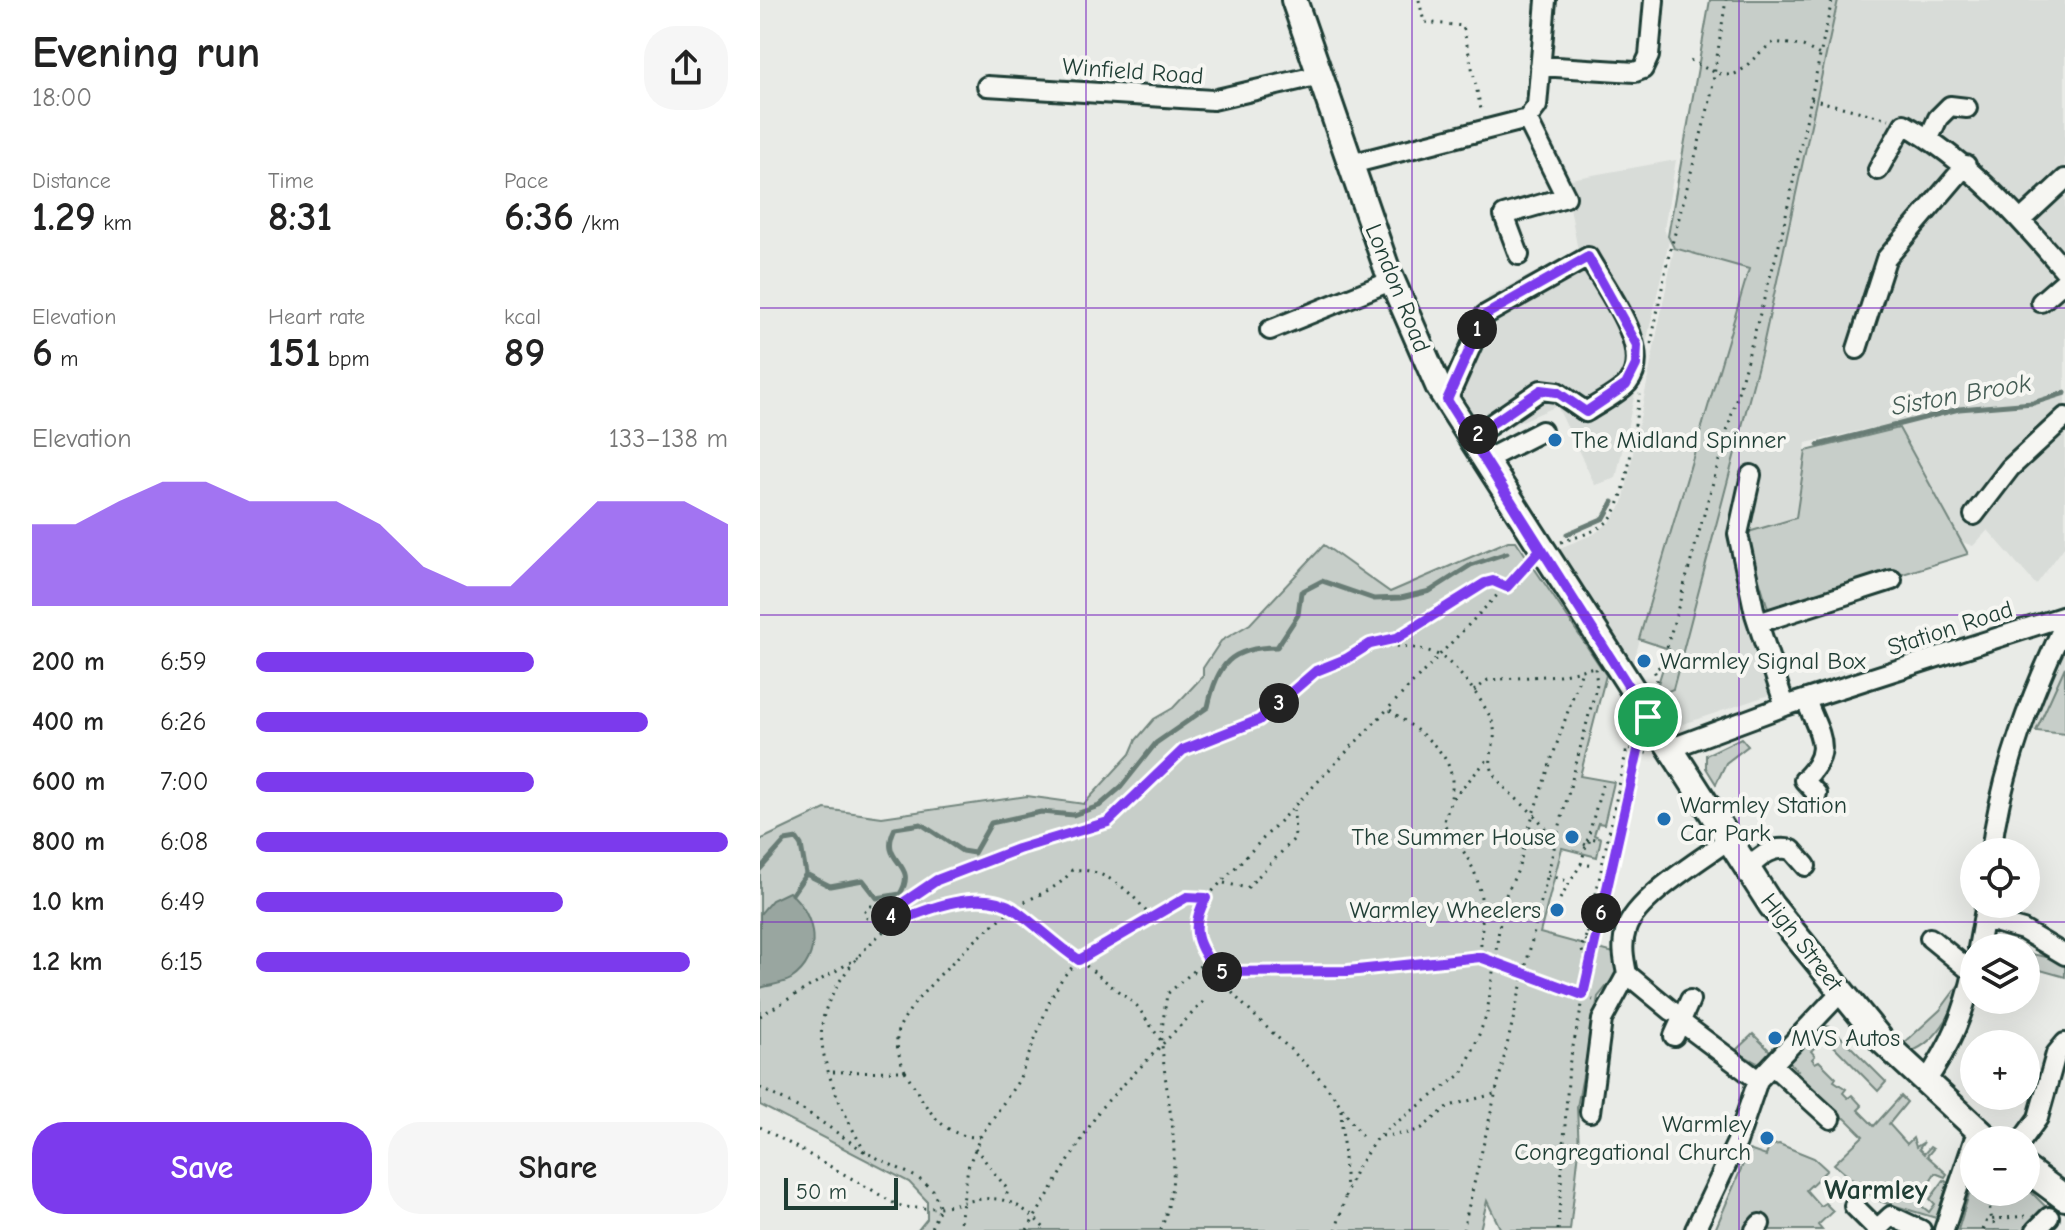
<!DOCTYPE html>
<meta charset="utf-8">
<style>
body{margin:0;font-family:"Comic Neue",sans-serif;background:#f6f6f6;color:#222;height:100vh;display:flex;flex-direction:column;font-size:30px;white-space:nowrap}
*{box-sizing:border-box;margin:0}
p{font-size:26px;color:#767676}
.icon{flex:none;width:44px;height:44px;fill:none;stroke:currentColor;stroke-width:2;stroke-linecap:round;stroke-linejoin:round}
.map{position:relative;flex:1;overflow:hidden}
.details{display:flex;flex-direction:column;background:#fff;width:760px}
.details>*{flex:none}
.tools{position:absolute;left:1200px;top:838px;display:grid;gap:16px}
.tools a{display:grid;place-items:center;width:80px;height:80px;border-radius:50%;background:#fff;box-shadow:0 8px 32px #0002;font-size:40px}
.scale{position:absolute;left:24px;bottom:20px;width:114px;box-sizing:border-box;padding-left:8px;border:4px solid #1f3d34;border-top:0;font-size:22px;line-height:28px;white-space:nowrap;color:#1f3d34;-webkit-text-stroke:6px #f6f6f2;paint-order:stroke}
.pin{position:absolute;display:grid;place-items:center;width:68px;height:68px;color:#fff;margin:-34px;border:4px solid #fff;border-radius:50%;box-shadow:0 2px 8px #0007}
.km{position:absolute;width:40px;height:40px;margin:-20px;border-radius:50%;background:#222;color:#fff;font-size:22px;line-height:40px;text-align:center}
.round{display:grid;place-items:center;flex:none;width:84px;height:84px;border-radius:32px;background:#f6f6f6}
.summary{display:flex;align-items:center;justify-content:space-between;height:136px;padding:0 32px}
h1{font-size:44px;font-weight:600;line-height:60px}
.metrics{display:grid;grid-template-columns:repeat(3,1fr);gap:12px;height:136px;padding:8px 32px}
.metrics div{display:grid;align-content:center}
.metrics b{font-size:40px;font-weight:600}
.metrics small{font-size:22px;font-weight:400}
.metrics p{font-size:22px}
.chart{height:224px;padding:16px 32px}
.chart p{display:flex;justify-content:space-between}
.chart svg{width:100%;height:144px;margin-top:8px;fill:#7c3aed;opacity:.7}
.cta{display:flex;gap:16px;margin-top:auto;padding:16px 32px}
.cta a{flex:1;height:92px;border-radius:32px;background:#7c3aed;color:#fff;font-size:32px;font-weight:600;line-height:92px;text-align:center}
.cta a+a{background:#f6f6f6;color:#222}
ul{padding:0 32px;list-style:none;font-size:26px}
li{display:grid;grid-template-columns:128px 96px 1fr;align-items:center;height:60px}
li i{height:20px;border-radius:10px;background:#7c3aed}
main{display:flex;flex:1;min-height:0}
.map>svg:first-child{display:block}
.built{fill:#d8dcd8}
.green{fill:#c7cec9;stroke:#73867e;stroke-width:2}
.water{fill:#99a6a0;stroke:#687c75;stroke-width:2}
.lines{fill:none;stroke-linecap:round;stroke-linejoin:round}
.stream{stroke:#687c75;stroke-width:5}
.minor-casing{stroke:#1f3d34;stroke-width:24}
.major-casing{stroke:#1f3d34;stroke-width:30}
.path{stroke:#1f3d34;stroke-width:3;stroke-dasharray:2 6;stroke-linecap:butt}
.minor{stroke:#f6f6f2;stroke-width:18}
.major{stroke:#f6f6f2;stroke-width:24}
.route-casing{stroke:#fff;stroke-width:16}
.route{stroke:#7c3aed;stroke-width:10}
.grid{fill:none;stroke:#7b2cbf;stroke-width:2;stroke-opacity:0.55}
.poi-dot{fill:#1f6fb2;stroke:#f6f6f2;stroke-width:3}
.labels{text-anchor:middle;stroke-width:8;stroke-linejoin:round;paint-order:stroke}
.street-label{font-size:24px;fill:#1f3d34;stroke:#f6f6f2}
.poi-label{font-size:24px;fill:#1f3d34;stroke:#f6f6f2;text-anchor:start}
.water-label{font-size:26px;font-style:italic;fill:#445c54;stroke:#f6f6f2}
.quarter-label{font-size:28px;font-weight:bold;fill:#1f3d34;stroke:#f6f6f2}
</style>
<main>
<section class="details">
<div class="summary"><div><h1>Evening run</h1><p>18:00</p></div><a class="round"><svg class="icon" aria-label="share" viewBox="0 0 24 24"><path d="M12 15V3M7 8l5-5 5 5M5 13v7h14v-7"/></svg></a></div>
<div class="metrics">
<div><p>Distance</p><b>1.29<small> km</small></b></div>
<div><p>Time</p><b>8:31</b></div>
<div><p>Pace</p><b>6:36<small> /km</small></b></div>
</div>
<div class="metrics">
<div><p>Elevation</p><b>6<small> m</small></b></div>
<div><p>Heart rate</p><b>151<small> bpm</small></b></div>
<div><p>kcal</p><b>89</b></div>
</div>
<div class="chart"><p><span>Elevation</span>133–138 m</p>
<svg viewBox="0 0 160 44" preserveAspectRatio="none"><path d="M0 44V19L10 19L20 12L30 6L40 6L50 12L60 12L70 12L80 19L90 32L100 38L110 38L120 25L130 12L140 12L150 12L160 19V44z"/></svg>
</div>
<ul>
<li><b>200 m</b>6:59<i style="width:59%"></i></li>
<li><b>400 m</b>6:26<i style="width:83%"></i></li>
<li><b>600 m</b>7:00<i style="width:59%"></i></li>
<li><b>800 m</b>6:08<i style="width:100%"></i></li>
<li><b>1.0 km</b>6:49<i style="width:65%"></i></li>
<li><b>1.2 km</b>6:15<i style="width:92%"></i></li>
</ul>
<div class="cta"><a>Save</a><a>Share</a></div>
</section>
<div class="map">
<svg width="1305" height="1230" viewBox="0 0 1305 1230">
<rect width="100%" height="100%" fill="#e9ebe7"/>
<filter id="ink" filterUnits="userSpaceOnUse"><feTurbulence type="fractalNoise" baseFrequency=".0125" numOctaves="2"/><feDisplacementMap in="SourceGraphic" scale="16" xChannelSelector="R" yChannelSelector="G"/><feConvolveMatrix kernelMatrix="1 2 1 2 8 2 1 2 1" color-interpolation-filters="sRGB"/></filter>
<g filter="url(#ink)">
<path class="built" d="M1078 0H1305V546L1276 585 1228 530 1213 546 1194 539 1138 422 1046 443 1036 518 984 533 1008 612 991 617 1015 693 923 724 911 718 900 703 907 695 1002 350Z
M916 160 904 229 909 241 856 478 835 485 797 406 725 437 681 371 708 356 729 296 818 251 805 180Z
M914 248 989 268 874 660 869 662 795 550 834 534 850 522 863 503Z
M1305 648V734L1270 730 1297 662Z"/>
<path class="green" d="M950 0H1078L1002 350 913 689 906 692 897 687 909 649 879 639 989 269 914 248 908 236Z
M1139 428 1208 554 1010 615 985 533 1036 518 1046 451Z
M748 541H756L846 675 820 776 854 782 844 824 838 823 834 835 841 838 837 857 802 848 780 933 854 953 858 972 838 997 817 1107 819 1150 810 1230H741L727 1201 720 1230H158L167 1219V1201L149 1182 0 1105V840L65 809 122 817 267 796 324 804 370 754 376 740 394 719 413 708 443 676V668L461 641 490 624 564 545 630 592Z
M1305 667V734L1276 731Z
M981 738 988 746 966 763 956 784 946 768V755Z
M1266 953 1292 958 1305 966V977L1266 966Z
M1206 975C1196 1004 1182 1040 1150 1052L1142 1045 1180 1010Z
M1059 1025 1071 1027 1126 1082 1118 1091 1065 1037 1051 1051 1055 1056 1052 1059 1055 1063 1059 1061 1076 1078 1074 1081 1086 1089 1083 1093 1088 1098 1092 1095 1102 1106 1098 1110 1114 1126 1141 1096 1147 1102 1129 1124 1147 1144 1153 1138 1156 1147 1164 1142 1159 1149 1164 1154 1170 1147 1173 1149 1167 1156 1187 1174 1185 1177 1175 1173 1157 1202 1169 1212 1175 1204 1170 1199 1184 1180 1188 1183 1176 1218 1116 1200 1074 1164 1103 1136 1085 1118 1078 1120 1032 1077 1038 1071 1028 1061Z
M993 1034 1013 1054 997 1063 975 1051Z
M1019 1144 1054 1158 1067 1170 1046 1190 1060 1206 1065 1203 1073 1211 1058 1225 1062 1230H1008L1011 1225 999 1221 991 1230H955L989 1150 1006 1156 1009 1146Z
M1214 1178V1192H1266V1187L1289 1210 1268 1230H1198Z"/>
<path class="water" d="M29 892C56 914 64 957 31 979 23 984 9 985 0 988V914L12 900Z"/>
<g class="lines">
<path class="stream" d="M1058 445 1199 409 1273 403 1305 393
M807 534 844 518 853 502
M0 869 25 841 37 839 41 845 46 874
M32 894 46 874 70 886 103 880 117 898 140 894C160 861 117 864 135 828L161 824 202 851 214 853 231 823 281 812 313 815 339 806 361 787 396 743 448 707C457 664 471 647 517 647L538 615 541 592 562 581 614 599 641 598 670 591 711 565 747 553"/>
<defs>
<path id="minor" d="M780 66 875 72 883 69 889 56 894 0
M227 86 453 100 560 75
M1169 138 1178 118 1190 106 1207 108
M591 164 767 119 777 106 786 0
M1118 170 1144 124C1209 161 1257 215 1305 271
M1261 220 1305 179
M759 255 744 215 806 197 767 119
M1281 302 1305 281
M510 330 631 281
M1097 349 1126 259 1206 165
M687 400 725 315 828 257C845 288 895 350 868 383 857 395 839 403 826 412L797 392 781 390 711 438
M725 460 782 431
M991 475 978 534 995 614 1025 706
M1214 515 1250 468 1305 417
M998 623 1132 580
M1046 700C1059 735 1075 750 1044 780L1057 794
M909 749 1025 706 1305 616
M1231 852C1241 772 1271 695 1305 623
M987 869C1001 856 1012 845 1032 850L1046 866
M1224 919 1263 930 1305 955
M1170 938 1213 973
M1218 948 1226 904
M912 1011 867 974C864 959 861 945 866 930 875 899 942 859 968 840
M921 1022 998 1080
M914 1036 930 1000
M1012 1065 1071 1119
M1165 1083C1190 1046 1205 1013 1214 968
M830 1112 842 1020 867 974
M1262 1140 1278 1118 1296 1054 1305 1043
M1094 1206 1117 1229
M935 1230 977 1142 998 1080 1080 993
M995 1230 1000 1224
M1116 1230 1131 1216 1161 1230
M1184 1230 1214 1140
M1276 1230 1289 1217"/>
<path id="major" d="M534 0 627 269 679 388 1011 905 1122 1041 1229 1140
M1266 1169 1305 1198"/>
</defs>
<use href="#minor" class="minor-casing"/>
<use href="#major" class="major-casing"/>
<path class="path" d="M659 0 664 22 703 26 722 114
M930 60C985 91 975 68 1014 42L1043 46 1060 55
M1051 99 1129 119
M891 344 907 263 950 101 966 0
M801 542C816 537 834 533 847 522 870 501 873 425 880 394
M747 587 749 578 755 575
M613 645C633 646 663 646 680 656 696 664 728 707 733 724 739 743 723 759 736 777 754 803 788 816 792 848
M895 689 897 678 894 670 902 665 1021 238 1072 0
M714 691 728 680 799 675 835 667
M630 710C676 745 709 761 683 823 724 875 725 893 720 957
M693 798 728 759
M824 844 828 846 830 838 841 840
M821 864 843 782
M788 875 807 881
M464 883 487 888 535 838 534 810
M800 899 821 864 835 866
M131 925 107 918 104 912 111 906 131 911 177 880 258 849 348 822 423 750 499 720 556 671 610 644 637 638 725 583 733 581 747 587
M826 936 821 948 829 969
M830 965 826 941 867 748 889 754
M457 972 588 971 720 957 833 1000
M0 1016 99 957
M145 1071C140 1059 136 1048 137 1035 141 1006 226 928 252 910 272 895 298 891 312 870 344 867 373 892 390 917
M73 1072 145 1071C164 1102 178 1138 220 1137
M0 1088 47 1112 105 1152 158 1178 173 1190 180 1208 170 1230
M581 1110 586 1190
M0 1127C36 1147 71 1167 107 1187 118 1193 133 1205 145 1207 208 1216 232 1170 286 1230
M602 1136C588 1119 577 1098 562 1081 532 1046 440 977 435 932 433 920 440 908 446 898L768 563
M622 1136 649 1133 662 1128 689 1106 734 1094
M215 1148 248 1190 246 1197
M105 1152C87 1120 57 1062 62 1025 66 990 103 947 130 926 157 904 223 895 253 908L377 1006 402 1042
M1227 1192 1232 1221
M585 1197 595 1171 618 1136 702 1074 713 1050 727 1014 743 901 758 870 773 814 822 670
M1234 1222 1235 1230
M199 1230 208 1167 220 1137 259 1080 290 1000 303 977 319 960 390 917 427 897 446 898
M267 1230 340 1109 443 1002
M401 1230C427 1154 407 1118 402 1044 401 1028 405 1010 407 994L448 959
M576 1230 585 1198
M703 1230 793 852 837 684 835 668
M798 1230 809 1065 880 738
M1223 1230 1227 1220 1265 1216"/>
<use href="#minor" class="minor"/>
<use href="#major" class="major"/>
</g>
</g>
<g class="lines" filter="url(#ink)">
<defs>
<path id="route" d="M888 717 687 400 725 315 828 257 877 345 876 365 866 385 826 412 797 392 781 390 711 438 780 550 747 587 733 581 725 583 637 638 610 644 586 659 556 671 499 720 423 750 348 822 258 849 177 880 131 911V925C165 909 222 886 255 910 278 926 296 945 319 960L427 897 446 898C428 929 438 946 457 972L588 971 720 957 823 995 879 746 881 723 888 717"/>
</defs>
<use href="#route" class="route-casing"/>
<use href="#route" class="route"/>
</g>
<path class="grid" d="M326 0V1230M652 0V1230M979 0V1230M0 308H1305M0 615H1305M0 922H1305"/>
<g class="poi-dot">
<circle cx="795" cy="440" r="8"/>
<circle cx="884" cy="661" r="8"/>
<circle cx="904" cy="819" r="8"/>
<circle cx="812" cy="837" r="8"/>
<circle cx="797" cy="910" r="8"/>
<circle cx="1015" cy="1038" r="8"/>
<circle cx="1007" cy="1138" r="8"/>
</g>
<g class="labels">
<g class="street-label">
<text transform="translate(373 71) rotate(4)" y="8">Winfield Road</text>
<text transform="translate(638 288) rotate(68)" y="8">London Road</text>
<text transform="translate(1190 628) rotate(-18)" y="8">Station Road</text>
<text transform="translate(1042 942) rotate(52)" y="8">High Street</text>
</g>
<g class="poi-label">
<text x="811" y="448">The Midland Spinner</text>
<text x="900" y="669">Warmley Signal Box</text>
<text x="920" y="813">Warmley Station<tspan x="920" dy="28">Car Park</tspan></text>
<text x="796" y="845" text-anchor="end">The Summer House</text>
<text x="781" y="918" text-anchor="end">Warmley Wheelers</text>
<text x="1031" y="1046">MVS Autos</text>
<text x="991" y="1132" text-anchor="end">Warmley<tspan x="991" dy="28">Congregational Church</tspan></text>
</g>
<g class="water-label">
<text transform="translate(1201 394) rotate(-10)" y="9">Siston Brook</text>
</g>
<g class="quarter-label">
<text x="1116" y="1199">Warmley</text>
</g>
</g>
</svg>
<div class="tools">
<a><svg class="icon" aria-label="locate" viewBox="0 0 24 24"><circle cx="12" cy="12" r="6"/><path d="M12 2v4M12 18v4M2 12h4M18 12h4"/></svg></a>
<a><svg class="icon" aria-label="layers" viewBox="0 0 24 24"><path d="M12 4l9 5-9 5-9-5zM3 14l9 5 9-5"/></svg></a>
<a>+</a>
<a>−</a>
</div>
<div class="scale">50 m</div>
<div class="pin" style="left:888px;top:717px;background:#1e9e55"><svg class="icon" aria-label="arrive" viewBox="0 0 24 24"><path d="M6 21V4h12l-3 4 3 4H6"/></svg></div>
<b class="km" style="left:717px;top:329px">1</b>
<b class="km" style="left:718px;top:434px">2</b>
<b class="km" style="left:519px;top:703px">3</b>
<b class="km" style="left:131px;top:916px">4</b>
<b class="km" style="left:462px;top:972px">5</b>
<b class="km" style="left:841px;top:913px">6</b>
</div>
</main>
